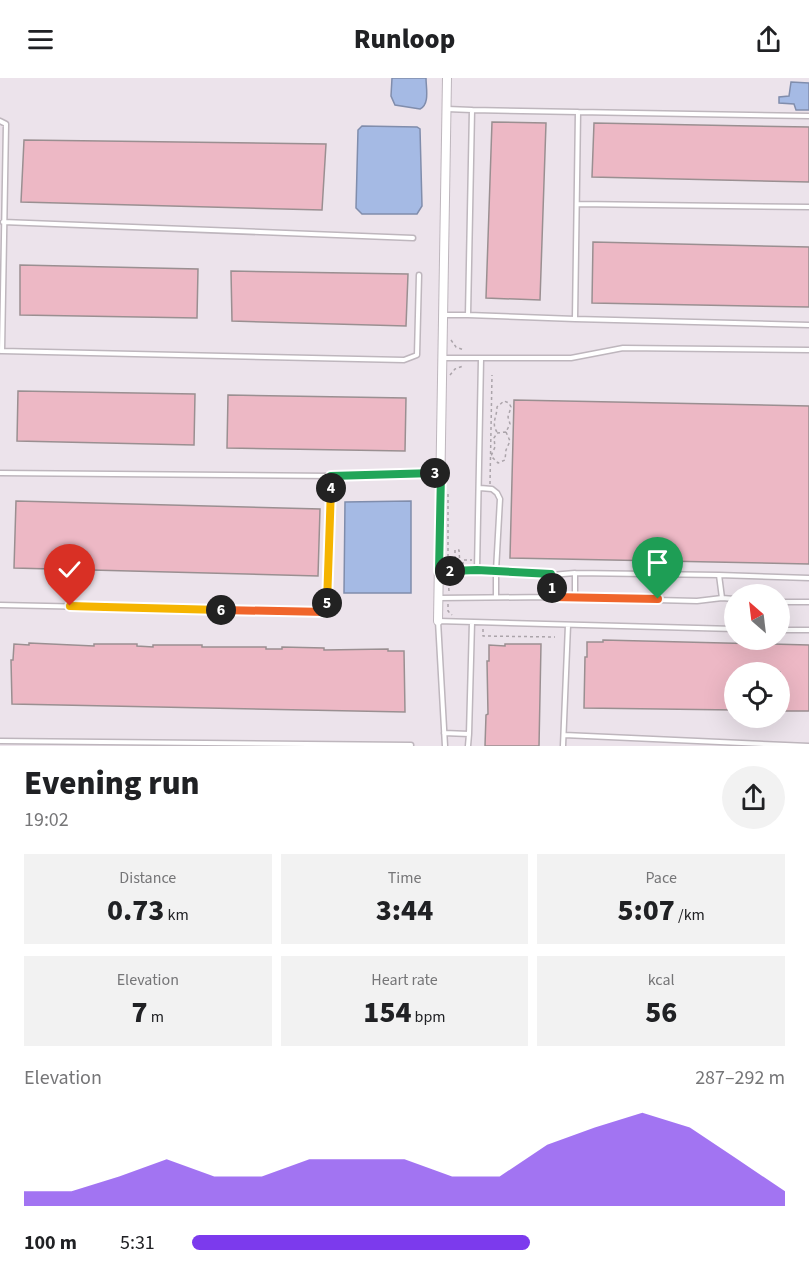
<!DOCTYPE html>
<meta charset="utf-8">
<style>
body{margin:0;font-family:"Source Sans 3",sans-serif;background:#f2f2f2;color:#202124;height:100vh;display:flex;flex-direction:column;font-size:22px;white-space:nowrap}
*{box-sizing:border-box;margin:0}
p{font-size:20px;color:#757577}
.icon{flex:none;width:33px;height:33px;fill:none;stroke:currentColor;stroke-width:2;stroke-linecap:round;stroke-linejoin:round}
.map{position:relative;height:668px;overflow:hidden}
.sheet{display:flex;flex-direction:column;background:#fff;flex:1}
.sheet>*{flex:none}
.needle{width:39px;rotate:332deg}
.controls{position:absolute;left:724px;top:506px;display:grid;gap:12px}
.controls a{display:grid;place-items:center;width:66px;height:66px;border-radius:50%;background:#fff;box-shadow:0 6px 24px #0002;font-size:30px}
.pin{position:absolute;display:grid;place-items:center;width:51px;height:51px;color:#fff;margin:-62px -26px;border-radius:50% 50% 50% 0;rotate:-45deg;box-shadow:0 0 6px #0007}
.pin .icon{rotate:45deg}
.km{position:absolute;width:30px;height:30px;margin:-15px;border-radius:50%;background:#222;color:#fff;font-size:16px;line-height:30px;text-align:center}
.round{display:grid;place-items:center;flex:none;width:63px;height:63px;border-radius:32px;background:#f2f2f2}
.head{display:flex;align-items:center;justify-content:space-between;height:102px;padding:0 24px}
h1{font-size:33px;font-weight:800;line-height:45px}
.figures{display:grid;grid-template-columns:repeat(3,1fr);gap:9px;height:102px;padding:6px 24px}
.figures div{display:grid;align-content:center;border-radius:0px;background:#f2f2f2;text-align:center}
.figures b{font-size:30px;font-weight:800}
.figures small{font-size:16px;font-weight:400}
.figures p{font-size:16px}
.chart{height:168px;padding:12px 24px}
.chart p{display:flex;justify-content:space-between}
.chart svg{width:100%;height:108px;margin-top:6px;fill:#7c3aed;opacity:.7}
ul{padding:0 24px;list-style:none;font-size:20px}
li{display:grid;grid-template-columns:96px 72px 1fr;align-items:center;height:45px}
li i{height:15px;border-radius:8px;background:#7c3aed}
header{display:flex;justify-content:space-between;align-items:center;height:78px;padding:0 24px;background:#fff;font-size:27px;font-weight:800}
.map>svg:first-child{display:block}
.water{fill:#a5bae4;stroke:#808dac;stroke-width:1.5}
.building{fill:#edb8c5;stroke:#9a8f91;stroke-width:1.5}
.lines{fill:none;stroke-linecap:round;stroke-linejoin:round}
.service-casing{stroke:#beb6bd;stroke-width:7}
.minor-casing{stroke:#beb6bd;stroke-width:10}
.path{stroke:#aba4aa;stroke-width:1.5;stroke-dasharray:3 3;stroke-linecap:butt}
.service{stroke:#fff;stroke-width:4}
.minor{stroke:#fff;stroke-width:8}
.split-1-casing{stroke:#fff;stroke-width:12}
.split-2-casing{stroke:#fff;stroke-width:12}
.split-3-casing{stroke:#fff;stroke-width:12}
.split-4-casing{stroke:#fff;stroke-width:12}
.split-5-casing{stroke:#fff;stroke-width:12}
.split-6-casing{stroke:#fff;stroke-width:12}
.split-7-casing{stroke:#fff;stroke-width:12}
.split-8-casing{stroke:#fff;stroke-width:12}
.split-1{stroke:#f0652b;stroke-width:8}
.split-2{stroke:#22a559;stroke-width:8}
.split-3{stroke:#22a559;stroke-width:8}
.split-4{stroke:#22a559;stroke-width:8}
.split-5{stroke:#f5b400;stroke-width:8}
.split-6{stroke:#f0652b;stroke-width:8}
.split-7{stroke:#f5b400;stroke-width:8}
.split-8{stroke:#f5b400;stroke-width:8}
</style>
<header><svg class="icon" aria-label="menu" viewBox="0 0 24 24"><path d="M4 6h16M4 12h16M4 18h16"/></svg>Runloop<svg class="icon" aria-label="share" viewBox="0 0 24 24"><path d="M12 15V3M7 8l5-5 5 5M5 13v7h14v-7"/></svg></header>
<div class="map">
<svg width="809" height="668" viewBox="0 0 809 668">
<rect width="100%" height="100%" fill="#ece3eb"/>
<path class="water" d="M392 0H426C426 10 430 26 420 31L395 27 391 18Z
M791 4 809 5V32H796L794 26 779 25V19L789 18Z
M362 48 417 49 420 51 422 128 417 136H362L356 130 358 52Z
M411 423V515H344L345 424Z"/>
<path class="building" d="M492 44 546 45 540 222 486 220Z
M594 45 809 49V104L592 99Z
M24 62 326 66 322 132 21 124Z
M593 164 809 169V229L592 225Z
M20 187 198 191 197 240 20 237Z
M231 193 408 196 406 248 232 243Z
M18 313 195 316 194 367 17 363Z
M228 317 406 320 405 373 227 370Z
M514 322 809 328V486L510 480Z
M16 423 320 431 318 498 14 490Z
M603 562 809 567V633H780V594H735V632L584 630 585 579H587V564H603Z
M29 565 94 568V566H137V568L153 569V567H202V569H266V571H282V569L324 570V572L388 571V573H404L405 634 12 626 11 582H13L14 566 29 567Z
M505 566H541L539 668H485L486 637 488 636 487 583H489V567L505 568Z"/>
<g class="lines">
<defs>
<path id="service" d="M578 34 809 38
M0 43 6 46 2 273H1
M578 126 809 129
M3 144 413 160
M444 237H468L472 32 447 31
M468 237 575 241 578 34 472 32
M575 241 809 247
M2 273 404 282 417 277 419 197
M443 280H571L623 270 809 272
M0 395 331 398 440 395
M480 410 492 411 497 415 500 421 496 493 477 492 481 281
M439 493 477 492
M575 495 719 497 722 520 697 523 575 520
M551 497 575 495V520L552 519
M719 497 809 500
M439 520 552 519 551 497 496 493V519
M722 520 735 521
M780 524H809
M0 527 327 534 331 398
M780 552H809
M444 655 469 656 472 544
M564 657 809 668
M0 663 411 667
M445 668 438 543 735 551
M468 668 469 656
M563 668 568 547"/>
<path id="minor" d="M438 543 447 0"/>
</defs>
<use href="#service" class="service-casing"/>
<use href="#minor" class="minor-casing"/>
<path class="path" d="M451 262 456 269 464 272
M450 297 455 291 463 288
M497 354C491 345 497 339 497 329L504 323 509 325 511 329 508 339 510 346 506 354
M506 354 510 363 506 372 505 382 498 385 491 378 495 369 494 360 497 355Z
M490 406 492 297
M448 416V486
M455 487V472H459L460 487
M463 487V482H472
M449 513 448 502 451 498
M448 526V533L452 537
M483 551V558L555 559"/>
<use href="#service" class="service"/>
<use href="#minor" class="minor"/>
</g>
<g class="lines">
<defs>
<path id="split-1" d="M552 510V519L658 521"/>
<path id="split-2" d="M450 493 477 492 551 496 552 510"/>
<path id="split-3" d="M435 395H441L439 493H450"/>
<path id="split-4" d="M331 410V398L435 395"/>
<path id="split-5" d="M327 525 331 410"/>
<path id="split-6" d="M221 532 327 534V525"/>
<path id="split-7" d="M105 529 221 532"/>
<path id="split-8" d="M70 528 105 529"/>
</defs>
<use href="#split-1" class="split-1-casing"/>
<use href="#split-2" class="split-2-casing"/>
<use href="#split-3" class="split-3-casing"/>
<use href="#split-4" class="split-4-casing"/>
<use href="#split-5" class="split-5-casing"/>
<use href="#split-6" class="split-6-casing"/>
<use href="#split-7" class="split-7-casing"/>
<use href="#split-8" class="split-8-casing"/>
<use href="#split-1" class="split-1"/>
<use href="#split-2" class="split-2"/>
<use href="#split-3" class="split-3"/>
<use href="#split-4" class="split-4"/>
<use href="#split-5" class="split-5"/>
<use href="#split-6" class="split-6"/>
<use href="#split-7" class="split-7"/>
<use href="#split-8" class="split-8"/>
</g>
</svg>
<div class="controls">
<a><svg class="needle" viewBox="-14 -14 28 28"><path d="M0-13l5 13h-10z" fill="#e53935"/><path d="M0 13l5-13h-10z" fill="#757577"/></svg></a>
<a><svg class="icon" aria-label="locate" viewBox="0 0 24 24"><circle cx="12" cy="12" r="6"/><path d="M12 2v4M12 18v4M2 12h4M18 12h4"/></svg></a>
</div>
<div class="pin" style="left:658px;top:521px;background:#1e9e55"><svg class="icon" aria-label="arrive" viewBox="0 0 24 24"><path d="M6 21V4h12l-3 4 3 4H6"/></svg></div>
<div class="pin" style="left:70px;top:528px;background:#d93025"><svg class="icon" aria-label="check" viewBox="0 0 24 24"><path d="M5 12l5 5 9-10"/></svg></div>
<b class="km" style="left:552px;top:510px">1</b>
<b class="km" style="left:450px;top:493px">2</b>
<b class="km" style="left:435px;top:395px">3</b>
<b class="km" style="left:331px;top:410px">4</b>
<b class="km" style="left:327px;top:525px">5</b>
<b class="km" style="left:221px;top:532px">6</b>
</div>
<section class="sheet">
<div class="head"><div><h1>Evening run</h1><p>19:02</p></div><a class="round"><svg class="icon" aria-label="share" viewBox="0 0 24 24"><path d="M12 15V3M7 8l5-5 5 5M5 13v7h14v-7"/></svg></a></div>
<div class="figures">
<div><p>Distance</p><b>0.73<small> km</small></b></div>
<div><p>Time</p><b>3:44</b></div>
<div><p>Pace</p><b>5:07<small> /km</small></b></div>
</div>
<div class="figures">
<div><p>Elevation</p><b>7<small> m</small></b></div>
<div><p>Heart rate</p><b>154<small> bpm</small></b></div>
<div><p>kcal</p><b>56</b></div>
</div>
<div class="chart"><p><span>Elevation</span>287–292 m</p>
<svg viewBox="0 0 160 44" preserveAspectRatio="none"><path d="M0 44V38L10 38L20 32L30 25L40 32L50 32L60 25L70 25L80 25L90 32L100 32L110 19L120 12L130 6L140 12L150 25L160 38V44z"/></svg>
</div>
<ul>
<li><b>100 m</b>5:31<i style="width:57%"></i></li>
</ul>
</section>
